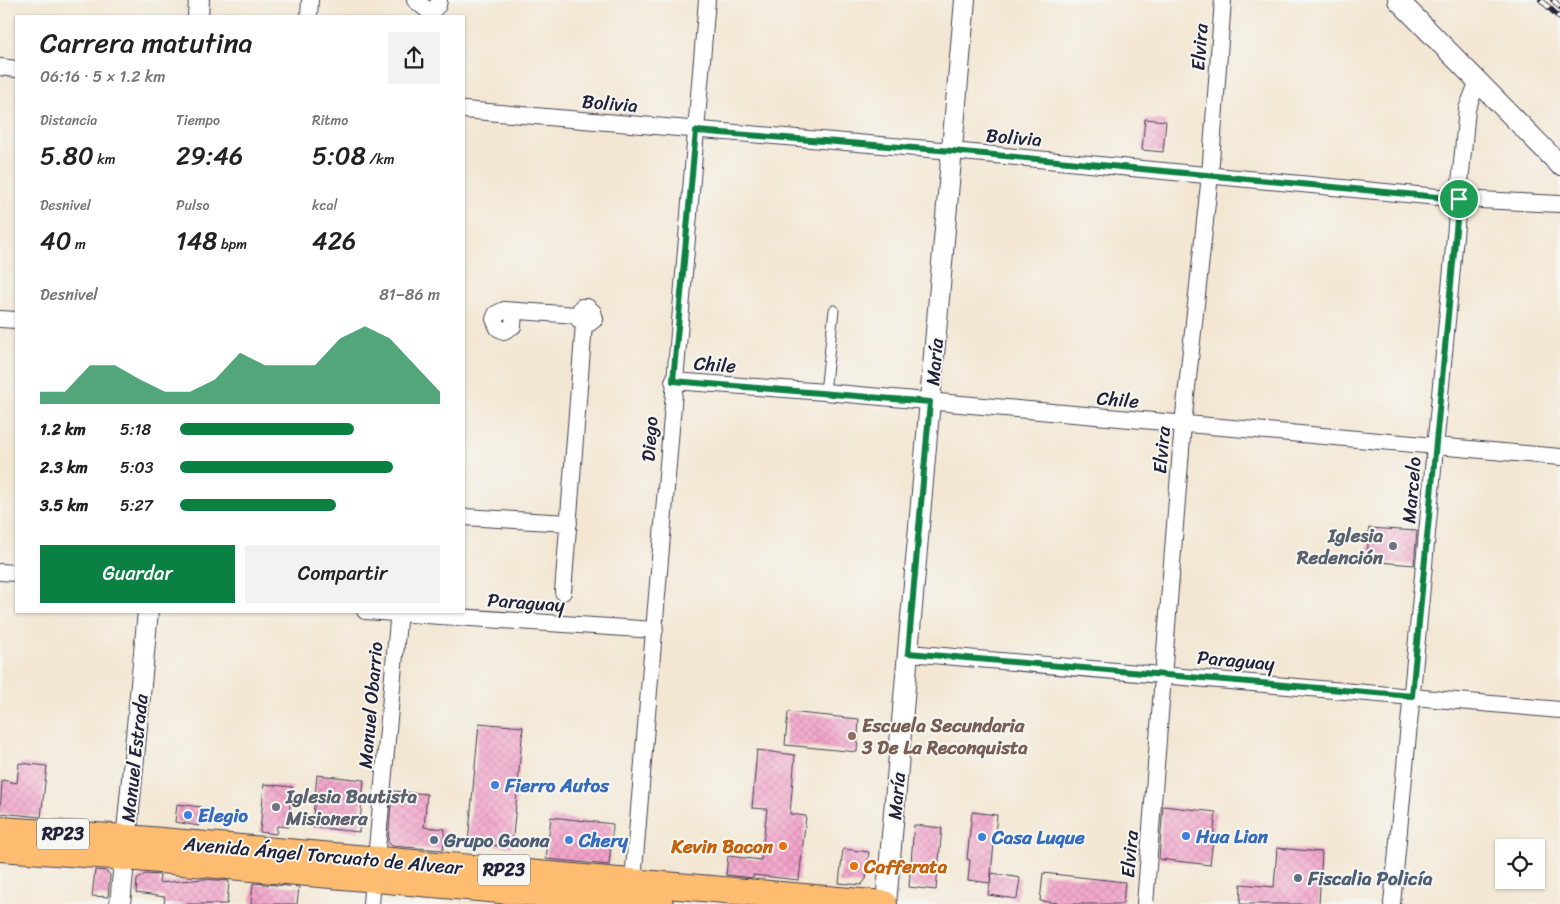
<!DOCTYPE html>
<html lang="es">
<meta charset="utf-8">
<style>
body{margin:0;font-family:Sriracha,sans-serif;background:#f2f2f2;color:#222;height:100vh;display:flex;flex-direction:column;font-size:19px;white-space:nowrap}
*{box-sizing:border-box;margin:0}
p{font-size:16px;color:#767676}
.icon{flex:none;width:28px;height:28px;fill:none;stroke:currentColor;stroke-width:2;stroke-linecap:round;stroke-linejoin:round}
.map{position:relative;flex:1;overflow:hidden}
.details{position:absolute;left:15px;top:15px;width:450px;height:598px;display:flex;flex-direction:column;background:#fff;border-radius:0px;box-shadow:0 1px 4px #0004}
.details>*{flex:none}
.buttons{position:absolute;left:1495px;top:839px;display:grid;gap:10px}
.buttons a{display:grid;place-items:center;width:50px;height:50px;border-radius:0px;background:#fff;box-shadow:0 1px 4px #0004;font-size:25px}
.pin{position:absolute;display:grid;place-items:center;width:42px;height:42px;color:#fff;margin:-21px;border:2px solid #fff;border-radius:50%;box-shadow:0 1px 5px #0007}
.round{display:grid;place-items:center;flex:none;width:52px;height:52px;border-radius:0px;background:#f2f2f2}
.head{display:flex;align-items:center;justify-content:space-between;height:85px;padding:0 25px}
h1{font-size:28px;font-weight:600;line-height:38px}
.stats{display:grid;grid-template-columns:repeat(3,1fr);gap:8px;height:85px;padding:5px 25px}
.stats div{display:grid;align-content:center}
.stats b{font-size:25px;font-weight:600}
.stats small{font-size:14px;font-weight:400}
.stats p{font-size:14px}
.chart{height:140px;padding:10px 25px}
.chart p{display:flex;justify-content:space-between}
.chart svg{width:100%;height:90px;margin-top:5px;fill:#0b8043;opacity:.7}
.button{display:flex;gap:10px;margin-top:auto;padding:10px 25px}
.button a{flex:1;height:58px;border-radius:0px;background:#0b8043;color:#fff;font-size:20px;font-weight:600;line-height:58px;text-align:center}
.button a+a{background:#f2f2f2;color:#222}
ul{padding:0 25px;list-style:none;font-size:16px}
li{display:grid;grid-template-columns:80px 60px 1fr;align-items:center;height:38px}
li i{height:12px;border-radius:6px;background:#0b8043}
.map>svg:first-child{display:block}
.building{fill:url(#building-cross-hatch)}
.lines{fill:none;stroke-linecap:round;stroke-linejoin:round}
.service-casing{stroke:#414052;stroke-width:11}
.minor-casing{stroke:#414052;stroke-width:18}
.tertiary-casing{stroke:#414052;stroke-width:22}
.primary-casing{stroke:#414052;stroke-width:28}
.service{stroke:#fff;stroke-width:9}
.minor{stroke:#fff;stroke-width:16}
.tertiary{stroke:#fff;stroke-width:20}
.primary{stroke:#fdbc70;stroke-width:26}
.rail-casing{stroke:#22223b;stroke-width:5.5}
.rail{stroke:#f6f6f2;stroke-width:4;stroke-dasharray:11;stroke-linecap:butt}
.route-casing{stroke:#fff;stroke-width:10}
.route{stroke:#0b8043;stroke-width:6}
.worship-dot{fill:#6b7280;stroke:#f6f6f2;stroke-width:2}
.education-dot{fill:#8d6e63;stroke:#f6f6f2;stroke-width:2}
.shop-dot{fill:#3f7fe0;stroke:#f6f6f2;stroke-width:2}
.service-dot{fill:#5c6f8a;stroke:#f6f6f2;stroke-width:2}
.food-dot{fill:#e8710a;stroke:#f6f6f2;stroke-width:2}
.labels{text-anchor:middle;stroke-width:4;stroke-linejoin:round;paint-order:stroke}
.shield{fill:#f6f6f2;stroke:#626272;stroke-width:1}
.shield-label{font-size:18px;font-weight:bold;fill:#22223b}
.street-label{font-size:19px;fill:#22223b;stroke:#f6f6f2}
.worship-label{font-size:19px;font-weight:bold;fill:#5b616d;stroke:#f6f6f2;text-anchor:end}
.education-label{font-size:19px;font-weight:bold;fill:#785e54;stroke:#f6f6f2;text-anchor:start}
.shop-label{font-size:19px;font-weight:bold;fill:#366cbe;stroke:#f6f6f2;text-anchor:start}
.service-label{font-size:19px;font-weight:bold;fill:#4e5e75;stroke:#f6f6f2;text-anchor:start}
.food-label{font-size:19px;font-weight:bold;fill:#c56008;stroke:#f6f6f2;text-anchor:end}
</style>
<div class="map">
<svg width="1560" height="904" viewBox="0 0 1560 904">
<defs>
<pattern id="building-cross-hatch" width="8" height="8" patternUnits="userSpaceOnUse" patternTransform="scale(1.25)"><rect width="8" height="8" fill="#f3a3c9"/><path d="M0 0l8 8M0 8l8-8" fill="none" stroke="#d08cae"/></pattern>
</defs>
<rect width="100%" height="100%" fill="#f6f6f2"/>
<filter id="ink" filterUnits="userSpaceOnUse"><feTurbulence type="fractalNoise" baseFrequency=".02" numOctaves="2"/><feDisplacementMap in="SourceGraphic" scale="10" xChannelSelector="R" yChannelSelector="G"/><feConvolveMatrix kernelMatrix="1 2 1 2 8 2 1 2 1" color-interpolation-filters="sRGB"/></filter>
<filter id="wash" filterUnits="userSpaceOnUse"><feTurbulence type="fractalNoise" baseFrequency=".0096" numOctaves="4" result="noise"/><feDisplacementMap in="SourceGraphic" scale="20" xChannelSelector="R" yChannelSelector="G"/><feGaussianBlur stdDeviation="1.12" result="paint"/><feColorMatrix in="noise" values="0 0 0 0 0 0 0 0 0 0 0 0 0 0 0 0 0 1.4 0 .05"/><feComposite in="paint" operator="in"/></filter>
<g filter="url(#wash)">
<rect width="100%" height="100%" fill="#f3e7d3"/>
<g id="blocks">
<path class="building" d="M1145 119 1166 121 1163 152 1142 150Z
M1369 528 1417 531 1414 565 1367 561Z
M788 712 859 719 857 752 785 745Z
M479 723 523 727 512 847 468 843Z
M757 750 795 755 790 814 806 816 799 880 753 875V878L726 875 728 856 761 860 767 809 752 808Z
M19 763 47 766 41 817 0 813 2 780 17 783Z
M317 775 364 780 359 832 312 827Z
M264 784 292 787 288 827 277 826 276 834 260 832Z
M392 791 427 794 424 827 445 829 443 850 392 846 388 842Z
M177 804 201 807 199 826 175 822Z
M1163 806 1216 812 1210 865 1159 859Z
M972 812 997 815 990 883 968 880 970 860 967 859Z
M551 817 613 824 609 865 546 859Z
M914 825 942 828 936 890 909 887Z
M1277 848 1322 852 1319 904H1240L1241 884 1274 887Z
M843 849 869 852 866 879 861 885 839 883Z
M95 870 106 871 110 875 108 897 92 896Z
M992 873 1020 878 1017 899 988 895Z
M1043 873 1125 882 1123 904H1069L1040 901Z
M145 874 160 875 159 883 203 879 229 881 227 904H164L165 897 136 893 137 880Z
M253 883 299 887 297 904H251Z"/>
</g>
</g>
<g filter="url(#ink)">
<use href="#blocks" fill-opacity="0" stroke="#414052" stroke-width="1"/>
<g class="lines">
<defs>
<path id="service" d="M825 392 834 310"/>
<path id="minor" d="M415 0 426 9 433 10 438 5 439 0
M309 16 310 0
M0 67 16 69
M464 110 952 151 1459 199 1560 204
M514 312 513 326 504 331 498 328 494 319 496 314 504 310 577 315 579 320 584 324 563 592
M577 315 582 307H587L593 312 595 319 590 323 584 324
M0 319 16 320
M673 381 825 392 1560 457
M464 517 569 523
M0 572 16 573
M365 611 655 630
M909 653 1560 710
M376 859 399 611
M633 881 707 0
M371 904 373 879
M1145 904 1183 424 1210 175 1223 0
M1392 904 1467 109 1478 81"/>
<path id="tertiary" d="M1398 0 1560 165
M198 16 199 0
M120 904 148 611
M886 904 965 0"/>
<path id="primary" d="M0 830 127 838 884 904
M0 848 125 857 660 904"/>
</defs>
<use href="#service" class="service-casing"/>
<use href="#minor" class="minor-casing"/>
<use href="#tertiary" class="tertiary-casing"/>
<use href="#primary" class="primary-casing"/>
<use href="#service" class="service"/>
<use href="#minor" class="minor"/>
<use href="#tertiary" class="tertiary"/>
<use href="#primary" class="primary"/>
<defs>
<path id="rail" d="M1541 0 1560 18
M1553 0 1560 7"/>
</defs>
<use href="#rail" class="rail-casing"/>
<use href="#rail" class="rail"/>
</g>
</g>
<g class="lines" filter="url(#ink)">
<defs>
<path id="route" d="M696 131 952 151 1459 199 1412 696 908 653 930 402 673 381Z"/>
</defs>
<use href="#route" class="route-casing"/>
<use href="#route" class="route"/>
</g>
<g class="worship-dot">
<circle cx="1393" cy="546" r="5"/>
<circle cx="276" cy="807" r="5"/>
</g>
<circle class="education-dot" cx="852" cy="736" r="5"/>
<g class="shop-dot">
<circle cx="495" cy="785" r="5"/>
<circle cx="188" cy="815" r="5"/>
<circle cx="1186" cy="836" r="5"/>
<circle cx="982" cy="837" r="5"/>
<circle cx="569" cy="840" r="5"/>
</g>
<g class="service-dot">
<circle cx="434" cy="840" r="5"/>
<circle cx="1298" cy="878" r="5"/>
</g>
<g class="food-dot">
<circle cx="783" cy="846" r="5"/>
<circle cx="854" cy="866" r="5"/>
</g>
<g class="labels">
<g class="shield">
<rect x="37" y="818.5" width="52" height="31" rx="4"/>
<rect x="478" y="854.5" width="52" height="31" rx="4"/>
</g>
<g class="shield-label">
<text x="63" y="840">RP23</text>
<text x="504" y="876">RP23</text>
</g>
<g class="street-label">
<text transform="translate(1199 47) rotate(-86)" y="7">Elvira</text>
<text transform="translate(610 103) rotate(5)" y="7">Bolivia</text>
<text transform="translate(1014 137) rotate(5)" y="7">Bolivia</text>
<text transform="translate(934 362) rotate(-85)" y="7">María</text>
<text transform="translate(715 364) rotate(4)" y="7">Chile</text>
<text transform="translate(1118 399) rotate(5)" y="7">Chile</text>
<text transform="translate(649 439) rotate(-86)" y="7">Diego</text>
<text transform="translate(1161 450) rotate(-85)" y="7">Elvira</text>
<text transform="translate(1411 490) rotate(-85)" y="7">Marcelo</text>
<text transform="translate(526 602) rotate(4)" y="7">Paraguay</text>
<text transform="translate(1236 660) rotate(5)" y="7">Paraguay</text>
<text transform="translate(370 705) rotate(-85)" y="7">Manuel Obarrio</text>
<text transform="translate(134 758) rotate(-84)" y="7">Manuel Estrada</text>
<text transform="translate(896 796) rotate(-85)" y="7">María</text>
<text transform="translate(1129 854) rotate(-85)" y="7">Elvira</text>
<text transform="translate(323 855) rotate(5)" y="7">Avenida Ángel Torcuato de Alvear</text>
</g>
<g class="worship-label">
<text x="1383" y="542">Iglesia<tspan x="1383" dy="22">Redención</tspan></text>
<text x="286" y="803" text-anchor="start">Iglesia Bautista<tspan x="286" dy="22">Misionera</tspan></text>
</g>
<g class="education-label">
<text x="862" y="732">Escuela Secundaria<tspan x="862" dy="22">3 De La Reconquista</tspan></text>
</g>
<g class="shop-label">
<text x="505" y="792">Fierro Autos</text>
<text x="198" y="822">Elegio</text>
<text x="1196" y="843">Hua Lian</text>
<text x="992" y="844">Casa Luque</text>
<text x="579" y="847">Chery</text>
</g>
<g class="service-label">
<text x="444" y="847">Grupo Gaona</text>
<text x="1308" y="885">Fiscalia Policía</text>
</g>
<g class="food-label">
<text x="773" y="853">Kevin Bacon</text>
<text x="864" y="873" text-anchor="start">Cafferata</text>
</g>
</g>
</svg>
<div class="buttons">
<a><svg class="icon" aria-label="locate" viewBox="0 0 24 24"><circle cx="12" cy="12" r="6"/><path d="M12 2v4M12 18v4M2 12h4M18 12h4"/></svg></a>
</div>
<div class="pin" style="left:1459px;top:199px;background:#1e9e55"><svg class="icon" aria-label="arrive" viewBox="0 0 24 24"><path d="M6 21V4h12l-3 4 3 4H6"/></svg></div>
<section class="details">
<div class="head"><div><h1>Carrera matutina</h1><p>06:16 · 5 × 1.2 km</p></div><a class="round"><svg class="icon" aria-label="share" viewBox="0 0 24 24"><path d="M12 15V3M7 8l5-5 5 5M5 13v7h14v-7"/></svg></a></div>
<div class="stats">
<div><p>Distancia</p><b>5.80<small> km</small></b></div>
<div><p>Tiempo</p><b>29:46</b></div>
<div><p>Ritmo</p><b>5:08<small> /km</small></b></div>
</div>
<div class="stats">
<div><p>Desnivel</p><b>40<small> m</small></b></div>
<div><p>Pulso</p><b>148<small> bpm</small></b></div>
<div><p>kcal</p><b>426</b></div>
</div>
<div class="chart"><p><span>Desnivel</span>81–86 m</p>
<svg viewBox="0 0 160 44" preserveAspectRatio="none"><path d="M0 44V38L10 38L20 25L30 25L40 32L50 38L60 38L70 32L80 19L90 25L100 25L110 25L120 12L130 6L140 12L150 25L160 38V44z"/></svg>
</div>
<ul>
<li><b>1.2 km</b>5:18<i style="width:67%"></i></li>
<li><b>2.3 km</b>5:03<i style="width:82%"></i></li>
<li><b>3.5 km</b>5:27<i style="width:60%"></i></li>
</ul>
<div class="button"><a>Guardar</a><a>Compartir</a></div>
</section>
</div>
